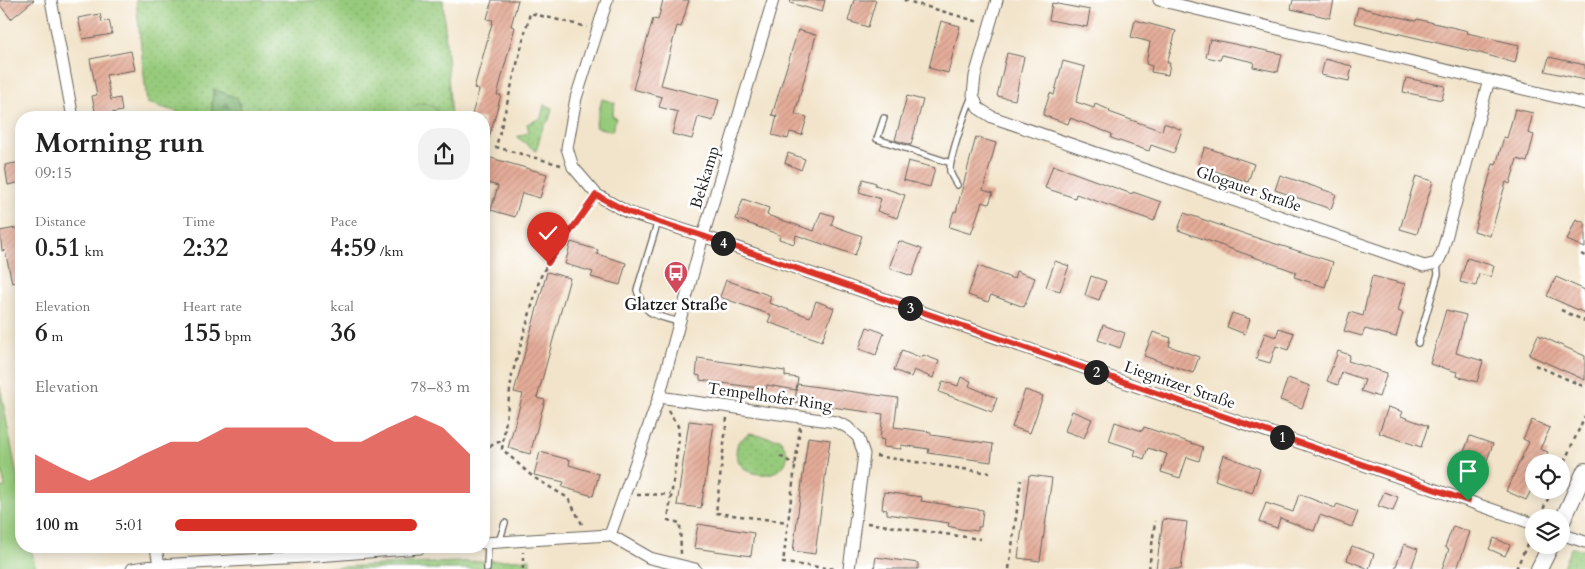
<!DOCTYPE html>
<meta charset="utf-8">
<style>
body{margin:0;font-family:Cardo,serif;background:#f2f2f2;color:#222;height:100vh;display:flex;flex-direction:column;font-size:19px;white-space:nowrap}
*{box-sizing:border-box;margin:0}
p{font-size:16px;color:#767676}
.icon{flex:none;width:28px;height:28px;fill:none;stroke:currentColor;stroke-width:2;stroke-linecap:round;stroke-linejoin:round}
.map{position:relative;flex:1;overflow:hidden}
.side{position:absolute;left:15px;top:111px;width:475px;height:442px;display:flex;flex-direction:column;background:#fff;border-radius:20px;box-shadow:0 2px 12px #0003}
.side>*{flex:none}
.controls{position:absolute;left:1525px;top:454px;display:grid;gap:10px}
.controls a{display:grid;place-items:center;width:45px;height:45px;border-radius:50%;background:#fff;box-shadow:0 2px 12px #0003;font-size:25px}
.pin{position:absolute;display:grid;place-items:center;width:42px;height:42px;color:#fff;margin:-51px -21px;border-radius:50% 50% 50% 0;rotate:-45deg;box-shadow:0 0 5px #0007}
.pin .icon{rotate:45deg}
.km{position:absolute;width:25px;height:25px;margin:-12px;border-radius:50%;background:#222;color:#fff;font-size:14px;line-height:25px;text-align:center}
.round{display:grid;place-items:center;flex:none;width:52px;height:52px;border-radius:20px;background:#f2f2f2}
.head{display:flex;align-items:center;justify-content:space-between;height:85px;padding:0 20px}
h1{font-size:28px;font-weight:700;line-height:38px}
.figures{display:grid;grid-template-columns:repeat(3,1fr);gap:8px;height:85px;padding:5px 20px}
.figures div{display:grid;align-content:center}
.figures b{font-size:25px;font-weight:700}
.figures small{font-size:14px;font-weight:400}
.figures p{font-size:14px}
.chart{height:140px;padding:10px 20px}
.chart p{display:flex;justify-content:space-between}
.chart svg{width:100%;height:90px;margin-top:5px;fill:#d93025;opacity:.7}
ul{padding:0 20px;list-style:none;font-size:16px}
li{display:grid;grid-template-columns:80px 60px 1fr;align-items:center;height:38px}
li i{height:12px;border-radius:6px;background:#d93025}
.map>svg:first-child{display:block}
.grass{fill:url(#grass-dots);stroke:#5a744c}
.forest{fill:url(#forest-firs);stroke:#4a6644}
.garden{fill:#97cb7c;stroke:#5a744c}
.building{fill:url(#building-hatch)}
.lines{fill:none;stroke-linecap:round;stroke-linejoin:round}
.lane-casing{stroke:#676259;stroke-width:8}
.street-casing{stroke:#676259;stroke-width:13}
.secondary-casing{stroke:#676259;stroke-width:18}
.path{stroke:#676259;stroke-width:2.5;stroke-dasharray:4 4;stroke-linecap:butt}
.lane{stroke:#fff;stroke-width:5.5}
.street{stroke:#fff;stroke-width:11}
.secondary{stroke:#fff;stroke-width:16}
.route-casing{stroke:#fff;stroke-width:10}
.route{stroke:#d93025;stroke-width:6}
.labels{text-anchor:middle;stroke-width:5;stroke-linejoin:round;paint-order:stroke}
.street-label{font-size:16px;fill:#1c1c1c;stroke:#fff}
.poi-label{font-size:16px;font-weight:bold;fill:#1c1c1c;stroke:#fff}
</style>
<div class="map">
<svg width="1585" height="569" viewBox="0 0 1585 569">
<defs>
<pattern id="grass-dots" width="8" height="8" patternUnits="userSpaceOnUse" patternTransform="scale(1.25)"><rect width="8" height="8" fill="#97cb7c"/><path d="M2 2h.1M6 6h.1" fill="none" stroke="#82ae6b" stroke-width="1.8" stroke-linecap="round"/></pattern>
<pattern id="forest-firs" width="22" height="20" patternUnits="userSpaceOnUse" patternTransform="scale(1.25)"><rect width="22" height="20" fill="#79af6c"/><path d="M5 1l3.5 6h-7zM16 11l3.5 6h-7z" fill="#628e58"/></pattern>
<pattern id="building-hatch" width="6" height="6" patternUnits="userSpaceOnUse" patternTransform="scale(1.25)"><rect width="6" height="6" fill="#e4ac98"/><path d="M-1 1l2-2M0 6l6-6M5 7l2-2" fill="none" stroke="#c39382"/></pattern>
</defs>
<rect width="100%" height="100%" fill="#fff"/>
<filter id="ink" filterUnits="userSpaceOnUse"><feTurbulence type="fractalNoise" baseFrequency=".02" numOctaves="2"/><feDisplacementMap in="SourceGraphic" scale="10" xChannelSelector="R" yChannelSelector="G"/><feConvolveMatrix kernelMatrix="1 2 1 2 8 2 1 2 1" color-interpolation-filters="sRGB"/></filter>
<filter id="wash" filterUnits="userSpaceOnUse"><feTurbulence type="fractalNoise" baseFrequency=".0096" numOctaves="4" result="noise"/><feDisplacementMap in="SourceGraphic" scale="20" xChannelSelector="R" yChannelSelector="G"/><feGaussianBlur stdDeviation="1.12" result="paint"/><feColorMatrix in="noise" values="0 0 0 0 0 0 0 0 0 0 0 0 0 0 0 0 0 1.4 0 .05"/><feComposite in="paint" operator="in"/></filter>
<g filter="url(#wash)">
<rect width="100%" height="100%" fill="#f2e4ca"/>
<path class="grass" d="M136 0H443L451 117H244L237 98 213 89 211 117H195L147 103Z
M544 105 552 108 549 120 543 127 536 151 517 137 529 132 527 124 541 118Z
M749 434 780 439C782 443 787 449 787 453 790 479 743 482 737 457 735 453 737 446 738 442Z
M1571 548H1578L1585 551V569H1562Z
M530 559V569H284Z"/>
<path class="forest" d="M213 89 237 98 244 117H211Z"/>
<path class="garden" d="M602 99 615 103 612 116 616 118 612 131 595 127Z
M425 103 435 108 441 117H406C409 108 415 104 425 103Z
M0 387 21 496V548H31L36 569H0V488L5 487 0 463Z"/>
<g id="blocks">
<path class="building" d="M0 0H34L11 19 0 5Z
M492 0H518L511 26 515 27 497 95H501L487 145H484V118H471L479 90 474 88 493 20 487 19Z
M663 0H689L681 27 677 26 661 85 719 100 713 121 698 117 692 139 672 134 678 112 659 107 662 97 633 89 653 19 658 20Z
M791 0H825L822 12 790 3Z
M854 0H876L868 27 848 21Z
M1293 0H1334L1330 18 1291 9Z
M1052 3 1090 10 1087 27 1049 20Z
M1358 7 1416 21 1417 19 1468 31 1467 33 1519 45 1515 63 1480 53 1354 23Z
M100 14 102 22 109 20 112 34 83 39 78 18Z
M1135 20 1176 31 1167 63H1170L1168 75 1151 72 1152 66 1146 64 1150 42 1131 37Z
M941 21 960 26 948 73 929 68Z
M798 30 816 35 795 114 807 117 802 135 790 132 788 139 772 135 777 116 772 115Z
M1210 39 1282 54 1278 72 1253 67 1254 62 1222 55 1220 60 1206 57Z
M131 51 135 70 106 75 111 100 120 98 122 111 96 116 92 96 97 95 90 59Z
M1007 53 1024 57 1015 100 997 96Z
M1549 57 1585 65V80L1545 71Z
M1325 59 1352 66 1349 81 1321 75Z
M1063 61 1085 67 1076 102 1094 108 1095 104 1110 110 1109 112 1162 131 1164 123 1182 130 1174 153 1151 145 1149 151 1131 145 1111 138 1112 134 1070 118 1068 124 1043 115 1050 93 1054 95Z
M1406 78 1445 86 1442 100 1403 92Z
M907 96 923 100 911 145 895 140Z
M1515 109 1533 113 1528 133 1534 135 1527 162 1517 159 1510 184 1506 182 1490 236 1474 231 1493 164 1496 165 1504 137 1507 138Z
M976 137 996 143 983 190 993 193 989 204 982 202 971 234 949 227 954 211 956 212Z
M1205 147 1254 164 1248 182 1198 165Z
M788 153 805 159 801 170 785 163Z
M484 156 547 174 540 198 522 193 515 217 491 210 498 186 484 182Z
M908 161 935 168 930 187 903 180Z
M21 162V182L8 185 5 165Z
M1053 165 1132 194 1133 192 1161 202 1154 221 1076 194 1075 198 1045 188Z
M1280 175 1336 194 1331 209 1275 190Z
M1416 176 1433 181 1417 234 1400 229Z
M863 179 876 183 875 185 905 195 897 218 877 211 881 199 859 192Z
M743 199 769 208 767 215 814 231 821 212 834 216 831 225 862 236 855 255 796 235 794 244 779 239 780 235 736 219Z
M1184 213 1260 239 1333 262 1325 287 1294 277 1296 272 1178 230Z
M1576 219 1585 223V248L1567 240Z
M21 227V281L12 283 5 250 2 251 0 231Z
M899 241 922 249 912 276 889 268Z
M571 242 598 250 597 254 626 263 620 285 591 277 593 272 565 264Z
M1467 258 1494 266 1491 277 1479 274 1476 286 1460 282Z
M1055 261 1069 266 1060 291 1046 287Z
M978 266 1014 279 1016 271 1035 278 1024 307 991 295 988 302 968 295Z
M547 272 570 278 537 398 545 400 530 454 508 448 523 394 514 392Z
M1091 276 1106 281 1099 300 1085 295Z
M1372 276 1405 284 1398 311 1403 313 1396 337 1365 329 1362 336 1344 331 1350 312 1363 316Z
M1556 277 1585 290V313L1547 296Z
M726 280 771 296 769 303 810 317 816 301 834 308 822 341 768 322 771 315 720 297Z
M1446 310 1466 315 1456 353 1483 361 1477 382 1456 376 1457 372 1430 364Z
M1232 313 1250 319 1245 334 1227 327Z
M1103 325 1125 333 1120 348 1098 340Z
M867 327 884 333 876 355 859 349Z
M1279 328 1294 333 1288 350 1276 346 1270 363 1256 359 1265 333 1276 337Z
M1153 332 1171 338 1169 346 1199 357 1193 373 1144 356Z
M1538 335 1585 356V380L1529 355Z
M902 350 922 358 923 355 939 361 933 378 914 370 911 377 894 370Z
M1338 351 1350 355 1348 361 1387 373 1379 397 1361 391 1365 380 1342 372 1338 385 1327 381Z
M698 358 785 371V376L798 378 796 390 767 385 766 389 700 380V376L696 375Z
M961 377 971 381 969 386 997 398 992 412 939 392 943 381 958 386Z
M1288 378 1310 386 1302 408 1280 400Z
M797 384 898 398 894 427 931 432V435L993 444 991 462 928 453 929 449 901 445V449L883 447 884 440 880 439 883 414 795 402Z
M1025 390 1043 396 1030 433 1012 427Z
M1388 407 1403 412 1401 416 1428 426 1421 447 1379 433Z
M1072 411 1092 419 1084 438 1065 431Z
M1532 420 1550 428 1540 449 1548 452 1543 462H1534V484L1526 500 1506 491 1529 442 1523 439Z
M689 421 714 424 701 508 677 505Z
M1115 422 1142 431 1144 427 1203 447 1199 461 1187 457 1180 478 1161 472 1167 454 1148 448 1144 459 1134 455 1136 450 1109 441Z
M1470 436 1493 444 1484 468 1461 460Z
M808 437 830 440 815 554 793 551Z
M540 452 570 460 569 465 599 474 593 496 562 487 564 482 534 475Z
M1223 455 1260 469 1252 493 1215 480Z
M1029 475 1052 478 1040 561 1018 558Z
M884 492 922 497 921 501 983 510 981 527H978V531L960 529 948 526 949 523 887 514V510L882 509Z
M1384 492 1398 497 1393 511 1378 506Z
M1299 494 1335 508 1337 504 1358 512 1352 527 1320 515 1314 531 1280 518 1277 528 1259 522 1266 503 1293 512Z
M1163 519 1187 522 1181 569H1156Z
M698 524 754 533 751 556 694 548Z
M1453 526 1470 532 1457 569H1442L1449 549 1445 547Z
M1494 538 1510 545 1505 556 1489 549Z
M1404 544 1418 549 1411 569H1395Z
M1352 546 1374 554 1369 569 1347 560Z
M876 557 918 563V569H874Z"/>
</g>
</g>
<g filter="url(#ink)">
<use href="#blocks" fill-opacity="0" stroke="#676259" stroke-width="1"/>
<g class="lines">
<defs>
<path id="lane" d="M884 118 877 139 951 163
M957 185C954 180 951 176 950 171 949 160 967 106 973 95
M658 221 637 290C644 316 656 315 679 322
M1418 343 1438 274 1437 263
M499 542 505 523
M487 569 488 543"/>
<path id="street" d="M51 0 73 118
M607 0 576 98 567 148 573 167 597 195 627 212 703 236 1534 524
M997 0 975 76 973 95 978 108 992 117 1424 266 1437 263 1442 253 1489 80
M1159 0 1585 104
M659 397 836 422 847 427 858 437 864 454 849 569
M1561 534 1585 542
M610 535 659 397 703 236 773 0
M484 543 610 535 650 558 695 569
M156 548 159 565
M132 569 159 565 304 557 420 548"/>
<path id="secondary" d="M1561 524 1585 471
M1539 569 1551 545"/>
</defs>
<use href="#lane" class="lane-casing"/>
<use href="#street" class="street-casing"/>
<use href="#secondary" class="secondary-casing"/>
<path class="path" d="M904 0 979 22
M561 165 496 147 530 13 587 27
M1581 254 1585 256
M1561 310 1585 321
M1535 365 1585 387
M668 411 678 426 679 438 668 520 680 523 681 555
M727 418 716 513 788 522
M800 427 783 563 836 569
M780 456 795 465
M876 456 990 473
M486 460V448L503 440
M1561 469 1585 416
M637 495 670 494
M1540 516 1552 490
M867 523 980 539
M582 524 568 498 533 477 502 449 512 375 540 278 548 263 590 205
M523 569V552
M1009 569 1021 480
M1149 569 1155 521
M1516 569 1531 536"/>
<use href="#lane" class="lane"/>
<use href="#street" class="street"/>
<use href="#secondary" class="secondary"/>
</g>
</g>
<g class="lines" filter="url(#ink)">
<defs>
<path id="route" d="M548 263 596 195 628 212 703 236 1468 501"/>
</defs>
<use href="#route" class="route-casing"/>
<use href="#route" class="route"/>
</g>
<defs>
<symbol id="bus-pin" viewBox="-11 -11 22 30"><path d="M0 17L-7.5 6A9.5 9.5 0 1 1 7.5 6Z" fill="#d1495b" stroke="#fff"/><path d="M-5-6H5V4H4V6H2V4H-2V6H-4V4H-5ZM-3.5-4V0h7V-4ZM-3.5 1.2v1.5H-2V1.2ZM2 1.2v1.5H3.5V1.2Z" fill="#fff"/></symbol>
</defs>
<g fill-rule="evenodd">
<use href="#bus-pin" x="662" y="259" width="28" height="38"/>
</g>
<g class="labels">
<g class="street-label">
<text transform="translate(704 177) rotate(-73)" y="6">Bekkamp</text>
<text transform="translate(1249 188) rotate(19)" y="6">Glogauer Straße</text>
<text transform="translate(1180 384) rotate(19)" y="6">Liegnitzer Straße</text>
<text transform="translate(770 396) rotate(8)" y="6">Tempelhofer Ring</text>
</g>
<g class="poi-label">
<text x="676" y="310">Glatzer Straße</text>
</g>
</g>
</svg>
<div class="controls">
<a><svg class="icon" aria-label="locate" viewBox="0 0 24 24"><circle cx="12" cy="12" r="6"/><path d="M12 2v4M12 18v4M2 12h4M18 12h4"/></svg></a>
<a><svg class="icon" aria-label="layers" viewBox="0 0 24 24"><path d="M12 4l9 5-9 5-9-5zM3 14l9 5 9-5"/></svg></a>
</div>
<div class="pin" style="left:1468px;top:501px;background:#1e9e55"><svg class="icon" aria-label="arrive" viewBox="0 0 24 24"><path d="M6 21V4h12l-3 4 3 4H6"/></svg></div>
<div class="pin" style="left:548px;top:263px;background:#d93025"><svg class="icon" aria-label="check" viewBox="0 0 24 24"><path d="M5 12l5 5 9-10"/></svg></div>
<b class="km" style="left:1282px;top:437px">1</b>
<b class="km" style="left:1096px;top:372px">2</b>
<b class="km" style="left:910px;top:308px">3</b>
<b class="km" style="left:723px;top:243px">4</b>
<section class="side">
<div class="head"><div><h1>Morning run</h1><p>09:15</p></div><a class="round"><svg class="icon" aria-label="share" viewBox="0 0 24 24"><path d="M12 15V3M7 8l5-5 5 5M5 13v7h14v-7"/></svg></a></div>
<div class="figures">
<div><p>Distance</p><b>0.51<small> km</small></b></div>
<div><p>Time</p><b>2:32</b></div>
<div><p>Pace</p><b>4:59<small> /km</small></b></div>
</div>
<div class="figures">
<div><p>Elevation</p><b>6<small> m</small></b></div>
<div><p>Heart rate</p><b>155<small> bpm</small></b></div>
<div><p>kcal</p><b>36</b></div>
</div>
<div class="chart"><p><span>Elevation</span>78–83 m</p>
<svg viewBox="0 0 160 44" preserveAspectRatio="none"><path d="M0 44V25L10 32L20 38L30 32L40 25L50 19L60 19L70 12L80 12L90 12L100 12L110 19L120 19L130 12L140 6L150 12L160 25V44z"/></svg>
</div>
<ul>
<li><b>100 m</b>5:01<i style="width:82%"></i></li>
</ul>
</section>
</div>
